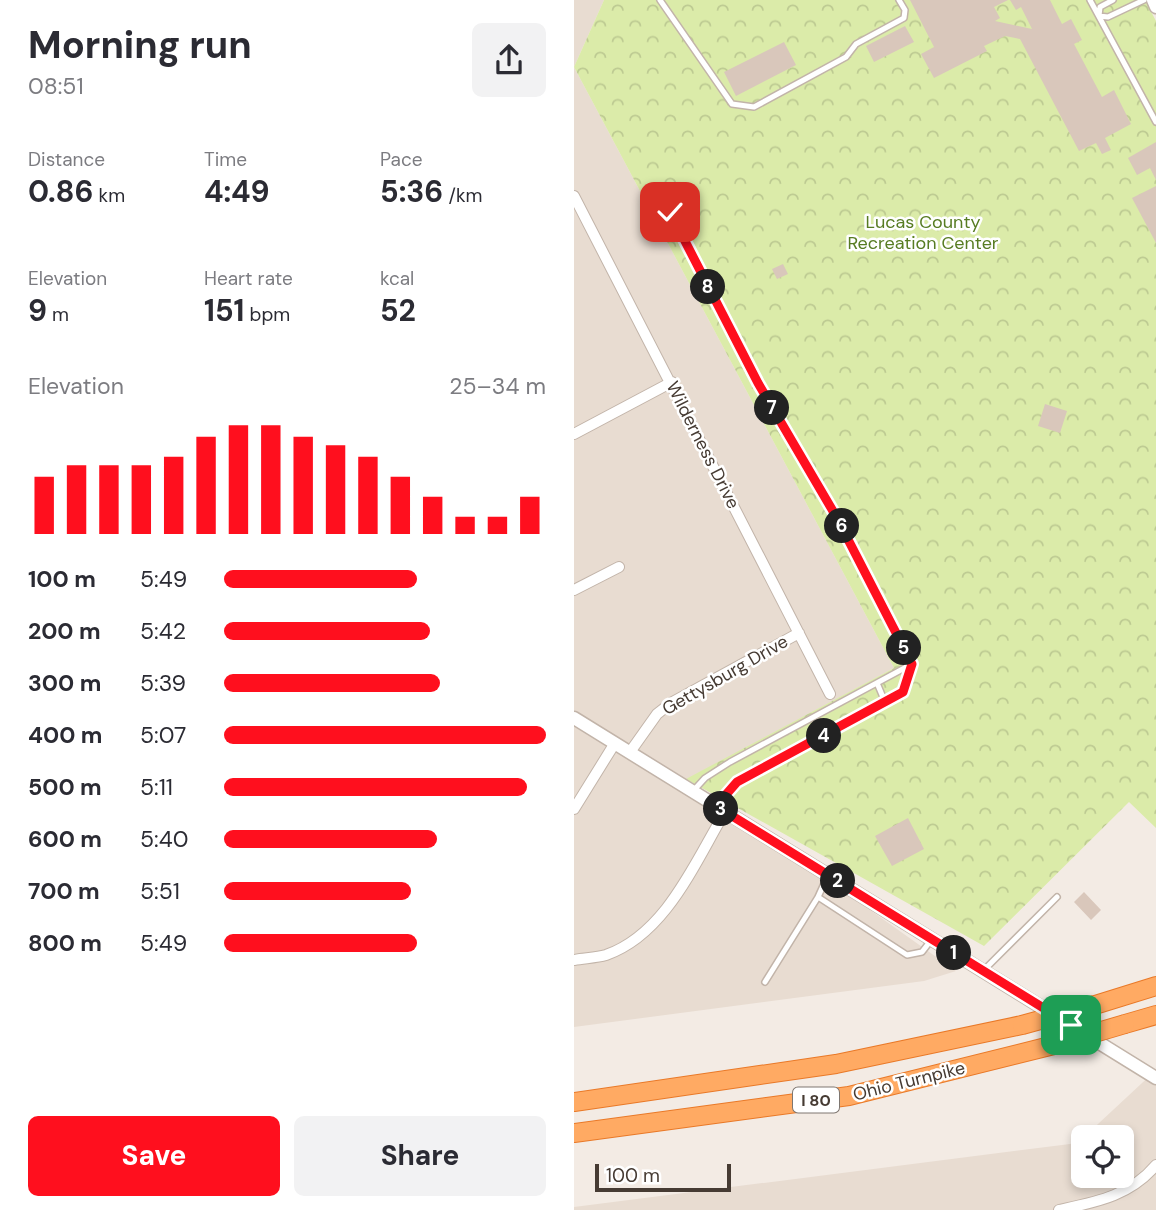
<!DOCTYPE html>
<meta charset="utf-8">
<style>
body{margin:0;font-family:"DM Sans",sans-serif;background:#f2f2f3;color:#2b2b33;height:100vh;display:flex;flex-direction:column;font-size:26px;white-space:nowrap}
*{box-sizing:border-box;margin:0}
p{font-size:23px;color:#7c7c81}
.icon{flex:none;width:38px;height:38px;fill:none;stroke:currentColor;stroke-width:2;stroke-linecap:round;stroke-linejoin:round}
.map{position:relative;flex:1;overflow:hidden}
.panel{display:flex;flex-direction:column;background:#fff;width:574px}
.panel>*{flex:none}
.buttons{position:absolute;left:497px;top:1125px;display:grid;gap:14px}
.buttons a{display:grid;place-items:center;width:63px;height:63px;border-radius:10px;background:#fff;box-shadow:0 4px 10px #0003;font-size:35px}
.scale{position:absolute;left:21px;bottom:18px;width:136px;box-sizing:border-box;padding-left:7px;border:4px solid #463b33;border-top:0;font-size:19px;line-height:24px;white-space:nowrap;color:#463b33;-webkit-text-stroke:5px #fff;paint-order:stroke}
.pin{position:absolute;display:grid;place-items:center;width:60px;height:60px;color:#fff;margin:-30px;border-radius:14px;box-shadow:0 4px 10px #0006}
.km{position:absolute;width:35px;height:35px;margin:-18px;border-radius:50%;background:#222;color:#fff;font-size:19px;line-height:35px;text-align:center}
.round{display:grid;place-items:center;flex:none;width:74px;height:74px;border-radius:10px;background:#f2f2f3}
.overview{display:flex;align-items:center;justify-content:space-between;height:119px;padding:0 28px}
h1{font-size:38px;font-weight:700;line-height:52px}
.stats{display:grid;grid-template-columns:repeat(3,1fr);gap:10px;height:119px;padding:7px 28px}
.stats div{display:grid;align-content:center}
.stats b{font-size:30px;font-weight:700}
.stats small{font-size:19px;font-weight:400}
.stats p{font-size:19px}
.chart{height:196px;padding:14px 28px}
.chart p{display:flex;justify-content:space-between}
.chart svg{width:100%;height:126px;margin-top:7px;stroke:#ff0f1e;stroke-width:6}
.cta{display:flex;gap:14px;margin-top:auto;padding:14px 28px}
.cta a{flex:1;height:80px;border-radius:10px;background:#ff0f1e;color:#fff;font-size:28px;font-weight:700;line-height:80px;text-align:center}
.cta a+a{background:#f2f2f3;color:#2b2b33}
ul{padding:0 28px;list-style:none;font-size:23px}
li{display:grid;grid-template-columns:112px 84px 1fr;align-items:center;height:52px}
li i{height:18px;border-radius:9px;background:#ff0f1e}
main{display:flex;flex:1;min-height:0}
.map>svg:first-child{display:block}
.residential{fill:#e8dcd1}
.park{fill:url(#park-crowns)}
.building{fill:#d9c7bb}
.lines{fill:none;stroke-linecap:round;stroke-linejoin:round}
.service-casing{stroke:#c2b4a9;stroke-width:8}
.minor-casing{stroke:#c2b4a9;stroke-width:12}
.tertiary-casing{stroke:#c2b4a9;stroke-width:15}
.motorway-casing{stroke:#e97928;stroke-width:20}
.service{stroke:#fff;stroke-width:5}
.minor{stroke:#fff;stroke-width:10}
.tertiary{stroke:#fff;stroke-width:12}
.motorway{stroke:#ffaa63;stroke-width:18}
.motorway-bridge-casing{stroke:#e97928;stroke-width:20;stroke-linecap:butt}
.motorway-bridge{stroke:#ffaa63;stroke-width:18}
.route-casing{stroke:#fff;stroke-width:14}
.route{stroke:#ff0f1e;stroke-width:9}
.labels{text-anchor:middle;stroke-width:5;stroke-linejoin:round;paint-order:stroke}
.shield{fill:#fff;stroke:#7e7670;stroke-width:2}
.shield-label{font-size:16px;font-weight:bold;fill:#463b33}
.park-label{font-size:18px;fill:#577c22;stroke:#fff}
.street-label{font-size:18px;fill:#463b33;stroke:#fff}
</style>
<main>
<section class="panel">
<div class="overview"><div><h1>Morning run</h1><p>08:51</p></div><a class="round"><svg class="icon" aria-label="share" viewBox="0 0 24 24"><path d="M12 15V3M7 8l5-5 5 5M5 13v7h14v-7"/></svg></a></div>
<div class="stats">
<div><p>Distance</p><b>0.86<small> km</small></b></div>
<div><p>Time</p><b>4:49</b></div>
<div><p>Pace</p><b>5:36<small> /km</small></b></div>
</div>
<div class="stats">
<div><p>Elevation</p><b>9<small> m</small></b></div>
<div><p>Heart rate</p><b>151<small> bpm</small></b></div>
<div><p>kcal</p><b>52</b></div>
</div>
<div class="chart"><p><span>Elevation</span>25–34 m</p>
<svg viewBox="0 0 160 44" preserveAspectRatio="none"><path d="M5 44V24M15 44V20M25 44V20M35 44V20M45 44V17M55 44V10M65 44V6M75 44V6M85 44V10M95 44V13M105 44V17M115 44V24M125 44V31M135 44V38M145 44V38M155 44V31"/></svg>
</div>
<ul>
<li><b>100 m</b>5:49<i style="width:60%"></i></li>
<li><b>200 m</b>5:42<i style="width:64%"></i></li>
<li><b>300 m</b>5:39<i style="width:67%"></i></li>
<li><b>400 m</b>5:07<i style="width:100%"></i></li>
<li><b>500 m</b>5:11<i style="width:94%"></i></li>
<li><b>600 m</b>5:40<i style="width:66%"></i></li>
<li><b>700 m</b>5:51<i style="width:58%"></i></li>
<li><b>800 m</b>5:49<i style="width:60%"></i></li>
</ul>
<div class="cta"><a>Save</a><a>Share</a></div>
</section>
<div class="map">
<svg width="582" height="1210" viewBox="0 0 582 1210">
<defs>
<pattern id="park-crowns" width="20" height="18" patternUnits="userSpaceOnUse" patternTransform="scale(1.75)"><rect width="20" height="18" fill="#dbeba9"/><path d="M2 6a3 3 0 1 1 6 0M12 15a3 3 0 1 1 6 0" fill="none" stroke="#bdca92"/></pattern>
</defs>
<rect width="100%" height="100%" fill="#f3ebe4"/>
<path class="residential" d="M0 0H30L0 67Z
M0 67 320 668 113 780 382 971 350 981 0 1027Z
M582 1070V1210H0V1207L504 1143 509 1138V1176H548V1138L510 1137Z"/>
<path class="park" d="M30 0H571L582 21V828L555 802 410 946 112 779 320 668 0 67Z"/>
<path class="building" d="M336 0H434L420 7 426 18 421 21 458 29 447 7 442 10 436 0H476L488 24 497 19 508 40 500 44 528 97 540 90 557 124 531 138 537 150 528 154 522 143 505 151 446 39 431 36 410 46 413 51 360 78 347 54 360 47Z
M331 26 340 42 300 62 292 46Z
M210 42 222 65 162 96 150 72Z
M582 142V180L576 168 563 175 554 158Z
M582 186V243L558 198Z
M209 264 214 274 203 279 198 269Z
M471 404 493 411 486 433 464 426Z
M334 818 350 849 318 866 301 836Z
M510 892 527 910 517 920 500 902Z"/>
<g class="lines">
<defs>
<path id="service" d="M86 0 158 104 180 107 272 57 282 44 330 18 331 10 325 0
M516 0 582 122
M539 0 526 7 525 16 534 17 570 0
M96 212 190 394 263 518 338 664 329 692 163 782 142 806
M303 683 311 702
M120 790 131 778 156 762 338 664
M244 897 254 875
M409 971 483 897
M191 982 244 897 333 955 348 952 358 939"/>
<path id="minor" d="M0 196 256 694
M0 434 98 382
M0 590 45 567
M56 752 83 714 97 703 225 633
M0 809 41 743
M0 960C10 958 22 958 32 955 92 934 121 862 151 812
M485 1210C522 1202 556 1196 582 1165"/>
<path id="tertiary" d="M579 0 582 7
M0 718 582 1078"/>
<path id="motorway" d="M521 1005 582 986
M551 1024 582 1015
M0 1102 262 1064 448 1025
M0 1133 275 1096 480 1045"/>
</defs>
<use href="#service" class="service-casing"/>
<use href="#minor" class="minor-casing"/>
<use href="#tertiary" class="tertiary-casing"/>
<use href="#motorway" class="motorway-casing"/>
<use href="#service" class="service"/>
<use href="#minor" class="minor"/>
<use href="#tertiary" class="tertiary"/>
<use href="#motorway" class="motorway"/>
<defs>
<path id="motorway-bridge" d="M448 1025 521 1005
M480 1045 551 1024"/>
</defs>
<use href="#motorway-bridge" class="motorway-bridge-casing"/>
<use href="#motorway-bridge" class="motorway-bridge"/>
</g>
<g class="lines">
<defs>
<path id="route" d="M96 212 184 383 263 518 338 664 329 692 163 782 142 806 497 1025"/>
</defs>
<use href="#route" class="route-casing"/>
<use href="#route" class="route"/>
</g>
<g class="labels">
<rect class="shield" x="219" y="1087.5" width="46" height="25" rx="5"/>
<g class="shield-label">
<text x="242" y="1106">I 80</text>
</g>
<g class="park-label">
<text x="349" y="228">Lucas County<tspan x="349" dy="21">Recreation Center</tspan></text>
</g>
<g class="street-label">
<text transform="translate(129 445) rotate(63)" y="6">Wilderness Drive</text>
<text transform="translate(151 675) rotate(-30)" y="6">Gettysburg Drive</text>
<text transform="translate(335 1081) rotate(-14)" y="6">Ohio Turnpike</text>
</g>
</g>
</svg>
<div class="buttons">
<a><svg class="icon" aria-label="locate" viewBox="0 0 24 24"><circle cx="12" cy="12" r="6"/><path d="M12 2v4M12 18v4M2 12h4M18 12h4"/></svg></a>
</div>
<div class="scale">100 m</div>
<div class="pin" style="left:497px;top:1025px;background:#1e9e55"><svg class="icon" aria-label="arrive" viewBox="0 0 24 24"><path d="M6 21V4h12l-3 4 3 4H6"/></svg></div>
<div class="pin" style="left:96px;top:212px;background:#d93025"><svg class="icon" aria-label="check" viewBox="0 0 24 24"><path d="M5 12l5 5 9-10"/></svg></div>
<b class="km" style="left:380px;top:953px">1</b>
<b class="km" style="left:264px;top:881px">2</b>
<b class="km" style="left:147px;top:809px">3</b>
<b class="km" style="left:250px;top:736px">4</b>
<b class="km" style="left:330px;top:648px">5</b>
<b class="km" style="left:268px;top:526px">6</b>
<b class="km" style="left:198px;top:408px">7</b>
<b class="km" style="left:134px;top:287px">8</b>
</div>
</main>
